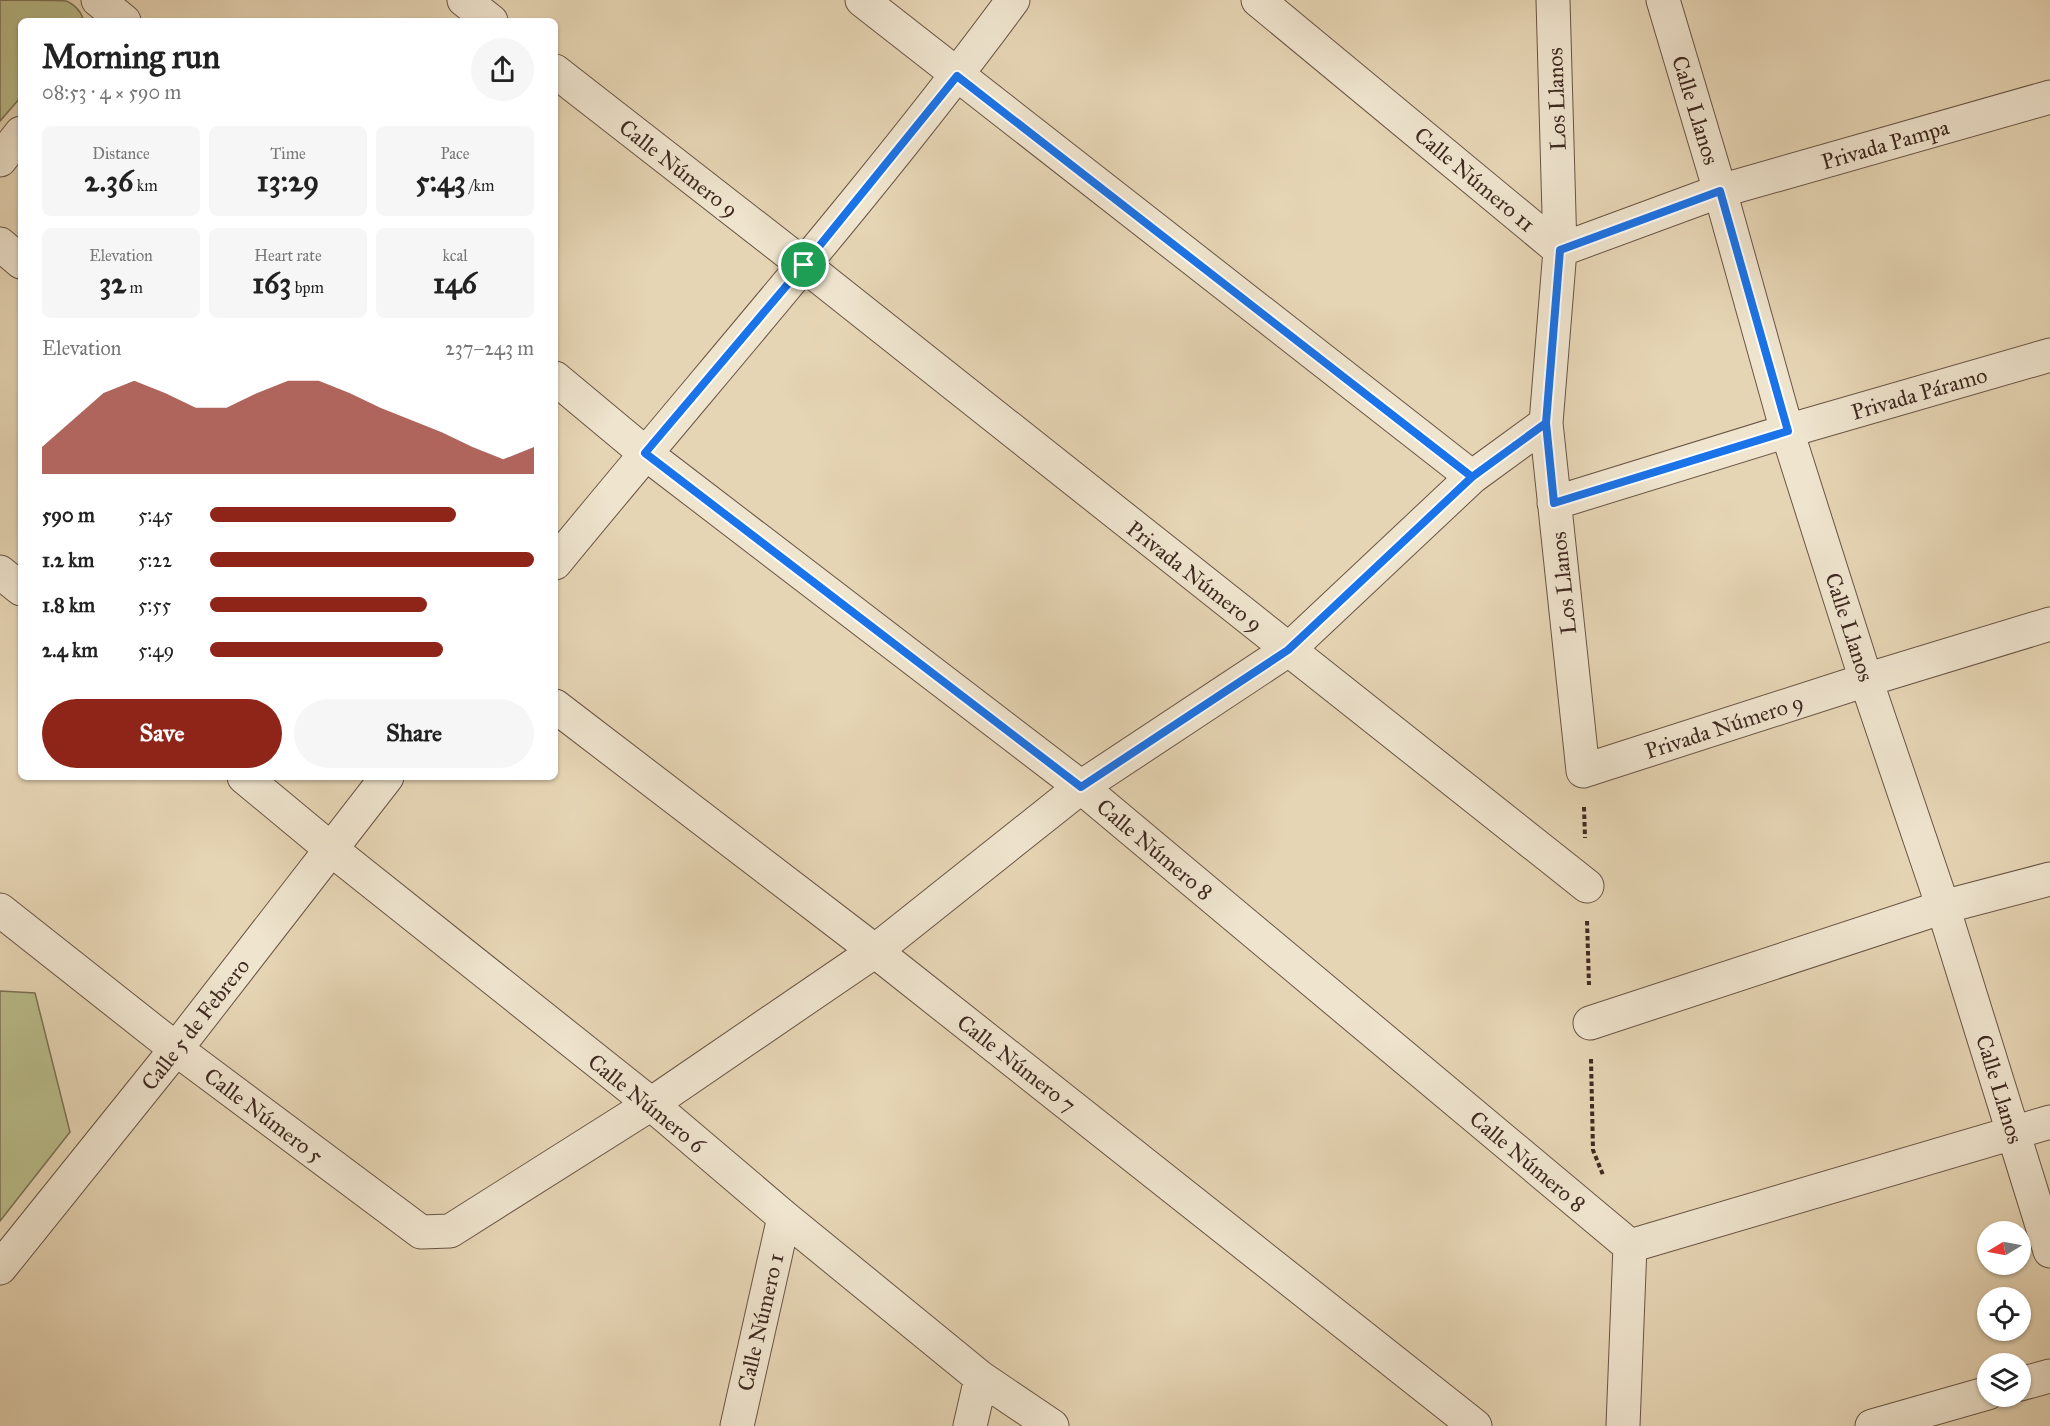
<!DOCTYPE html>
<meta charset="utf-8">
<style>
body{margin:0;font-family:"IM FELL Great Primer",serif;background:#f6f6f6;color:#222;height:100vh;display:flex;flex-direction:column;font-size:22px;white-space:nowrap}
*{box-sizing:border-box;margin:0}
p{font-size:20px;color:#767676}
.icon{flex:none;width:33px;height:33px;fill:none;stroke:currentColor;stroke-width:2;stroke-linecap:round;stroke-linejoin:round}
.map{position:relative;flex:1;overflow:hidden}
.sheet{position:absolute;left:18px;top:18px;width:540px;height:762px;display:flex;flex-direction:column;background:#fff;border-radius:9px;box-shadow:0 2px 4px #0004}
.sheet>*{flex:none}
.needle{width:39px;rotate:260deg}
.tools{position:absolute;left:1977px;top:1221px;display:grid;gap:12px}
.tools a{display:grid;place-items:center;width:54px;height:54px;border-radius:50%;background:#fff;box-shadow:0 2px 4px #0004;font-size:30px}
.pin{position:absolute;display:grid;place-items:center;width:51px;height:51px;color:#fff;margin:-26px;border:3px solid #fff;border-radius:50%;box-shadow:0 2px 6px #0007}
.round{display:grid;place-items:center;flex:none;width:63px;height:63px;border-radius:32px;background:#f6f6f6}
.head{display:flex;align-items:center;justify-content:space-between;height:102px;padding:0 24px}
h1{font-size:33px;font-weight:700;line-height:45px}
.stats{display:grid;grid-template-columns:repeat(3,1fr);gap:9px;height:102px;padding:6px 24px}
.stats div{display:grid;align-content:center;border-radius:9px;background:#f6f6f6;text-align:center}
.stats b{font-size:30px;font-weight:700}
.stats small{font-size:16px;font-weight:400}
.stats p{font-size:16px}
.chart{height:168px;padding:12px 24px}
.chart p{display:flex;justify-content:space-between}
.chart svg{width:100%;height:108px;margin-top:6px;fill:#8f2418;opacity:.7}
.cta{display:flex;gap:12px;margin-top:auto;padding:12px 24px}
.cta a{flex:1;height:69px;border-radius:36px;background:#8f2418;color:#fff;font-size:24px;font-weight:700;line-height:69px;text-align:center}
.cta a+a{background:#f6f6f6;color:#222}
ul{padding:0 24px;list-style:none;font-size:20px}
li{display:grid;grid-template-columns:96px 72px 1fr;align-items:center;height:45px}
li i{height:15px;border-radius:8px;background:#8f2418}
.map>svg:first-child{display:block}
.green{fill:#b9bc8a;stroke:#7c7255;stroke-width:1.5}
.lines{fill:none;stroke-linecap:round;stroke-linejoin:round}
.minor-casing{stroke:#695445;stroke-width:35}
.path{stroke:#3f2920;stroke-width:4;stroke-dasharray:4.5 3;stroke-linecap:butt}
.minor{stroke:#efe4ce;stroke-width:33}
.route-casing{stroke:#fff;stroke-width:12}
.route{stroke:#1a73e8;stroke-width:8}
.labels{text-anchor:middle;stroke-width:4.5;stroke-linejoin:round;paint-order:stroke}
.street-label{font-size:22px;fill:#3f2920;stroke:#efe4ce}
</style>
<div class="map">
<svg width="2050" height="1426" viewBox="0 0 2050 1426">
<rect width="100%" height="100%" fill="#e6d5b4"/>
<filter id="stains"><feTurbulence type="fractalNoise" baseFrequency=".00333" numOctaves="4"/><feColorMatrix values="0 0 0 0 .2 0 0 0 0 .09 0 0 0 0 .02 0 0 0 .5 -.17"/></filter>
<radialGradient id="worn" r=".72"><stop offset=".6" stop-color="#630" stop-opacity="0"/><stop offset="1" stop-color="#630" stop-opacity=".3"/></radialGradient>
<path class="green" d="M0 0C11 0 59 0 66 1 74 4 83 13 83 21H21V97L0 121Z
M0 991 35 993 70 1132 0 1221Z"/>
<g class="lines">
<defs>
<path id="minor" d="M98 0 124 21
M464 0 491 21
M862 0 1472 477
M1258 0 1560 250 1720 191 2050 97
M1553 0 1560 250 1546 423 1583 771 1866 680 2050 624
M1663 0 1720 191 1787 431 1866 680 1943 907 2050 1251
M555 71 804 265 1587 886
M0 160 21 133
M0 244 21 262
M555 378 645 453 1081 787 1630 1246
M1554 503 1787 431 2050 355
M555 563C708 376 869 195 1013 0
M0 572 21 589
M555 706 875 951 1475 1426
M244 777 332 850 651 1104 784 1217 981 1378 1052 1426
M0 910 176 1049 421 1232 450 1231 651 1104 875 951 1081 787 1288 650 1472 477 1546 423
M1590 1023 1943 907 2050 879
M1630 1246 2050 1122
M0 1268 176 1049 387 777
M2020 1384 2050 1376
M737 1426 784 1217
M970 1426 981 1378
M1623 1426 1630 1246
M1872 1426 1988 1393"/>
</defs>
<use href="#minor" class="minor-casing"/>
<path class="path" d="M1584 807 1585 838
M1587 921 1589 985
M1591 1059 1593 1150 1603 1175"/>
<use href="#minor" class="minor"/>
</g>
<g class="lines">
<defs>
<path id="route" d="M804 265 645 453 1081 787 1288 650 1472 477 1546 423 1554 503 1788 431 1720 191 1560 250 1546 423 1472 477 957 76 804 265"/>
</defs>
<use href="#route" class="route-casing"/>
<use href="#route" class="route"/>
</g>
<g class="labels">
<g class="street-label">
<text transform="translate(1556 99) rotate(-92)" y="8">Los Llanos</text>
<text transform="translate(1696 110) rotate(73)" y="8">Calle Llanos</text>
<text transform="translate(1885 144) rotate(-16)" y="8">Privada Pampa</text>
<text transform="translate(679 168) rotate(38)" y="8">Calle Número 9</text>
<text transform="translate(1475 179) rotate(40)" y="8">Calle Número 11</text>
<text transform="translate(1919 393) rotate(-16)" y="8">Privada Páramo</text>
<text transform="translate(1195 576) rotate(38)" y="8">Privada Número 9</text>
<text transform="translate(1563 583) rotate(-96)" y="8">Los Llanos</text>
<text transform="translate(1850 627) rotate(72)" y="8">Calle Llanos</text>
<text transform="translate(1724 726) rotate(-18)" y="8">Privada Número 9</text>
<text transform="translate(1155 849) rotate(40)" y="8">Calle Número 8</text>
<text transform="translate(195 1024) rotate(-52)" y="8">Calle 5 de Febrero</text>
<text transform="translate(1017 1063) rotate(38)" y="8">Calle Número 7</text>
<text transform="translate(2000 1089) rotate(73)" y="8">Calle Llanos</text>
<text transform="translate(647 1103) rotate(39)" y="8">Calle Número 6</text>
<text transform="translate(264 1115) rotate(37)" y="8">Calle Número 5</text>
<text transform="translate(1528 1161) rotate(40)" y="8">Calle Número 8</text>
<text transform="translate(760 1322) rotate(-77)" y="8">Calle Número 1</text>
</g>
</g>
<rect width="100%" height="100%" filter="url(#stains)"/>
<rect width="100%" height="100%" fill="url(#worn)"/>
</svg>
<div class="tools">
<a><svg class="needle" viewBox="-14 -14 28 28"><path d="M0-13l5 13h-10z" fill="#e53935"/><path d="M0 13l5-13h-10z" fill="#767676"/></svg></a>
<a><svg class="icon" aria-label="locate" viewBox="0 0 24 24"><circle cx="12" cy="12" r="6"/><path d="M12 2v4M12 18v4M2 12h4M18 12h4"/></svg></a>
<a><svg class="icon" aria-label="layers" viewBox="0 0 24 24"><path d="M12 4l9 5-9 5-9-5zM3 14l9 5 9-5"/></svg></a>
</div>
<div class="pin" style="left:804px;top:265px;background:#1e9e55"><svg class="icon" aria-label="arrive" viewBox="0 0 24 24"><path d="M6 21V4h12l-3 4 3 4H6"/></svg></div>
<section class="sheet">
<div class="head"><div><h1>Morning run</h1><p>08:53 · 4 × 590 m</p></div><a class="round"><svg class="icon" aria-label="share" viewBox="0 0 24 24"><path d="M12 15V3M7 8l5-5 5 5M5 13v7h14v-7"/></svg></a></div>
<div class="stats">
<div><p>Distance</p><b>2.36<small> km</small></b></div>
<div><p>Time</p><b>13:29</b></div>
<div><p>Pace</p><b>5:43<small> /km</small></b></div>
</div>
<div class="stats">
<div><p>Elevation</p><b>32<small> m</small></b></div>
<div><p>Heart rate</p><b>163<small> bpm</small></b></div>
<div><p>kcal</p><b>146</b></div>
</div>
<div class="chart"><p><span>Elevation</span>237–243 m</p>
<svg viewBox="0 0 160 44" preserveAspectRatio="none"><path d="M0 44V33L10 22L20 11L30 6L40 11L50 17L60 17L70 11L80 6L90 6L100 11L110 17L120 22L130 27L140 33L150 38L160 33V44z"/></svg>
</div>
<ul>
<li><b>590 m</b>5:45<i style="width:76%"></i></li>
<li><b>1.2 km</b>5:22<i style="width:100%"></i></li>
<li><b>1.8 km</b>5:55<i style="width:67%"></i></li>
<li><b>2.4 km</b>5:49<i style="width:72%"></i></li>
</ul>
<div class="cta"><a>Save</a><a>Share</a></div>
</section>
</div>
